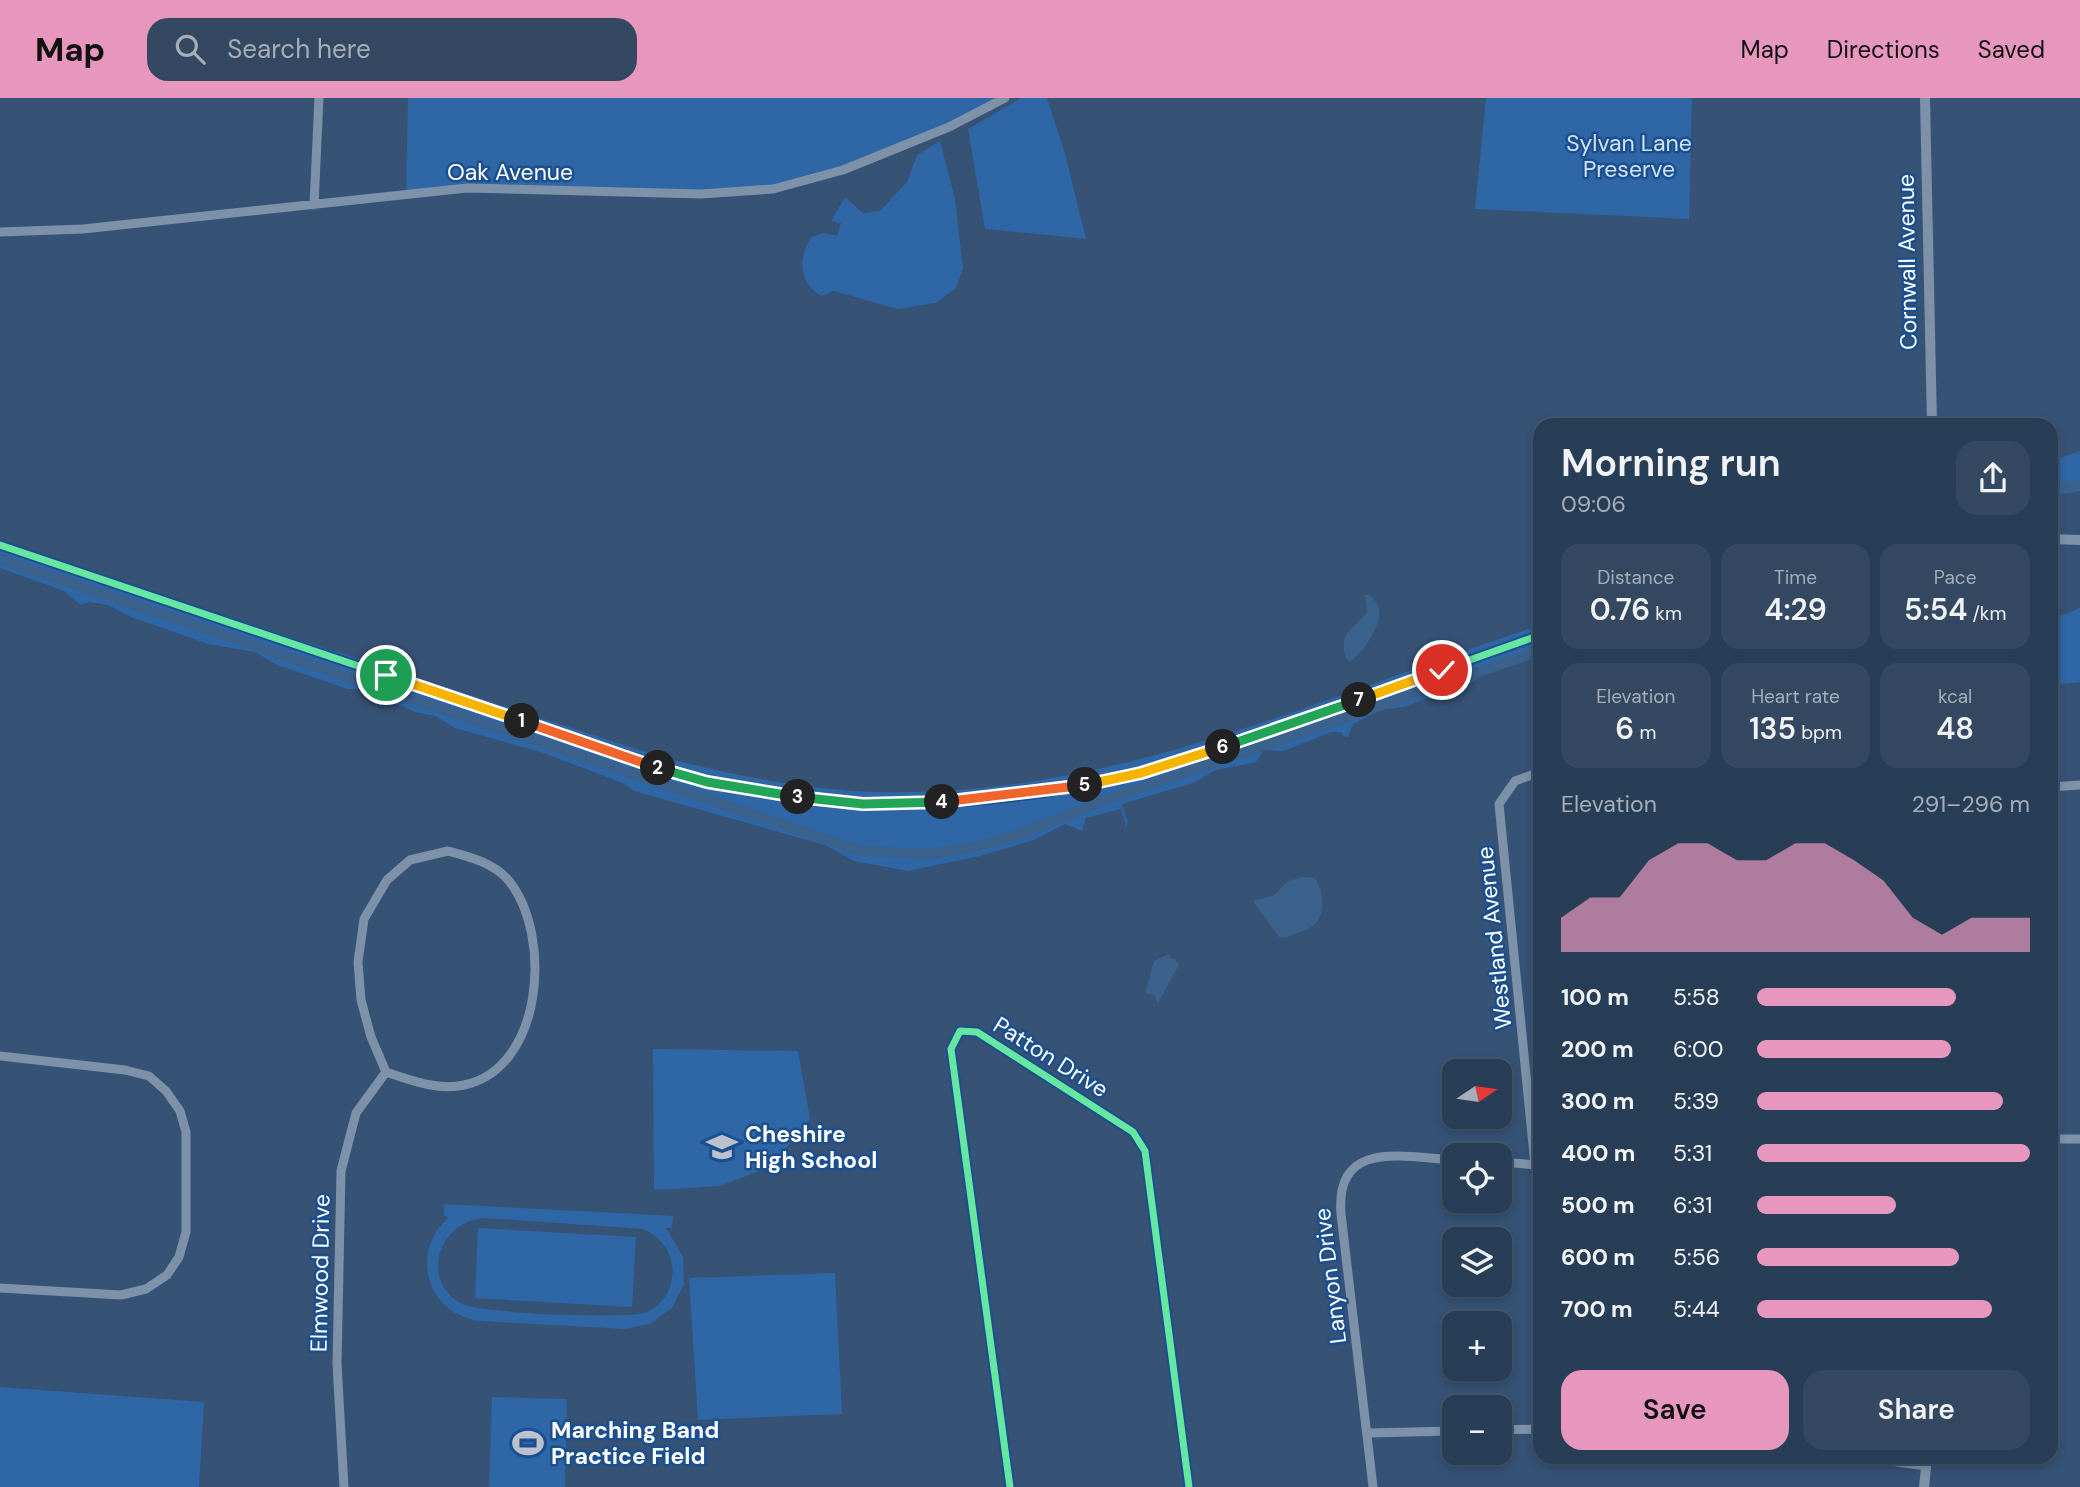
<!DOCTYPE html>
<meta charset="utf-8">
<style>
body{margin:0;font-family:"DM Sans",sans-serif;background:#344961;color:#f1f3f6;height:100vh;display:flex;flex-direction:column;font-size:26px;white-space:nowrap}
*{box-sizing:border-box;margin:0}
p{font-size:23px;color:#a5aeba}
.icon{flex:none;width:38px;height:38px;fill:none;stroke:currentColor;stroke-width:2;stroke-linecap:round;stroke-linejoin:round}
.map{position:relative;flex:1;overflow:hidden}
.details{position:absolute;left:1533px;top:320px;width:525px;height:1046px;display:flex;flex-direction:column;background:#283e57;border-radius:21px;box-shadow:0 4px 10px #0003,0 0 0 2px #44576d}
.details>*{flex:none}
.needle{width:46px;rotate:77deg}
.buttons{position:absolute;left:1442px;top:961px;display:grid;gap:14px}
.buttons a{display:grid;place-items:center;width:70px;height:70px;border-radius:14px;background:#283e57;box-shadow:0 4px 10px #0003,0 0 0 2px #44576d;font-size:35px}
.pin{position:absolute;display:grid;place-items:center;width:60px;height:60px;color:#fff;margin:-30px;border:4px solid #fff;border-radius:50%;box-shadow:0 2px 7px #0007}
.km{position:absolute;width:35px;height:35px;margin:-18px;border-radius:50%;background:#222;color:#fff;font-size:19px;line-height:35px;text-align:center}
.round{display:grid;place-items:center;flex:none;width:74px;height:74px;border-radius:21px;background:#344961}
.summary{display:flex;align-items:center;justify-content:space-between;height:119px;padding:0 28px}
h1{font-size:38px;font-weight:600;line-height:52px}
.metrics{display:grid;grid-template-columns:repeat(3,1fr);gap:10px;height:119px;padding:7px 28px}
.metrics div{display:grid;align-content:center;border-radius:18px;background:#344961;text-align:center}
.metrics b{font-size:30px;font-weight:600}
.metrics small{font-size:19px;font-weight:400}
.metrics p{font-size:19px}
.chart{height:196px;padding:14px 28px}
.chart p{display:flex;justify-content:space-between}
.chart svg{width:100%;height:126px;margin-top:7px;fill:#e797bd;opacity:.7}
.primary-button{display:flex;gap:14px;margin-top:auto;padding:14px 28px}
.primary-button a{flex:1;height:80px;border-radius:21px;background:#e797bd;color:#111;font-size:28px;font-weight:600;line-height:80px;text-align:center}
.primary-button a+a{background:#344961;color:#f1f3f6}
ul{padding:0 28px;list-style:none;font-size:23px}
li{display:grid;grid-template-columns:112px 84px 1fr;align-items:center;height:52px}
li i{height:18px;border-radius:9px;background:#e797bd}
header{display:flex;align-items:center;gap:42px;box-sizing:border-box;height:98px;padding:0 35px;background:#e797bd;color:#111}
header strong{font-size:33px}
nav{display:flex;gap:38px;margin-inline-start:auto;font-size:24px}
.search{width:490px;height:63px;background:#344961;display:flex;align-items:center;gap:18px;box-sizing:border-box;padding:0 24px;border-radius:21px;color:#a5aeba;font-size:26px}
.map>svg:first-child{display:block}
.green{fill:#2f66a5;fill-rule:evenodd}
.water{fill:#3b618d}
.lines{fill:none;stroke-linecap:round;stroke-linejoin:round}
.canal{stroke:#3b618d;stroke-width:10}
.minor{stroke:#7d92a8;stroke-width:9}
.tertiary{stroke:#7d92a8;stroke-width:10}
.cycleway-casing{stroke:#1b4f8f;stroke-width:11}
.cycleway{stroke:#66e7a1;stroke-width:7}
.split-1-casing{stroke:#fff;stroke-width:14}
.split-2-casing{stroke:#fff;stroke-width:14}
.split-3-casing{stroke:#fff;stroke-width:14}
.split-4-casing{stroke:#fff;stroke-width:14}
.split-5-casing{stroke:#fff;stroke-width:14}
.split-6-casing{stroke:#fff;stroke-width:14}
.split-7-casing{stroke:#fff;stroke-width:14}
.split-8-casing{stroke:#fff;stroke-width:14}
.split-1{stroke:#f5b400;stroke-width:9}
.split-2{stroke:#f0652b;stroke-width:9}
.split-3{stroke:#22a559;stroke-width:9}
.split-4{stroke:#22a559;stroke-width:9}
.split-5{stroke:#f0652b;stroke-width:9}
.split-6{stroke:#f5b400;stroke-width:9}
.split-7{stroke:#22a559;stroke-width:9}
.split-8{stroke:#f5b400;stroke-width:9}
.labels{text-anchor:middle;stroke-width:5;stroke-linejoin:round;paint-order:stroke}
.park-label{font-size:23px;fill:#cfe3fa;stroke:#1b4f8f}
.street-label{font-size:23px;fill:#fff;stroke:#1b4f8f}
.poi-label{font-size:23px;font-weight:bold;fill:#fff;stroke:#1b4f8f;text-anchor:start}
</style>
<header>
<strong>Map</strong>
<div class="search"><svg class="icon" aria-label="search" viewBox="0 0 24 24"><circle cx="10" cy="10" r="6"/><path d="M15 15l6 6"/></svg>Search here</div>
<nav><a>Map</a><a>Directions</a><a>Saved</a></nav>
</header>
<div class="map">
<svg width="2080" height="1389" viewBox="0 0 2080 1389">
<rect width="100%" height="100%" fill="#365274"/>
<path class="green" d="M408 0H1005L843 72 773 91 701 96 467 90 406 96Z
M1021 0H1047L1065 55 1086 141 985 131 968 31Z
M1486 0H1692L1689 121 1475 111Z
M940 43 955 101 963 170 956 190 936 205 897 211 834 193 821 198C799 185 797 159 812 139L823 135 837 138 841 125 831 123 845 99 863 115 880 113 907 84 917 57Z
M2080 353V393L2051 398V363Z
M0 445 658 658C730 676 802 692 877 694 1114 700 1320 599 1540 527V558L1493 570 1469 586 1403 609 1380 612 1353 626 1348 639 1343 638 1341 634H1332L1283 653 1264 652 1256 664 1216 672 1193 685 1125 705 1122 707 1128 724 1126 729 1121 711 1086 720 1082 733 1065 726 1034 742 980 758 908 773 854 763 825 747 634 693 625 686 544 655 455 630 435 618 415 614 365 592 348 591 277 567 255 554 208 546 131 519 108 507 89 504 81 507 64 493 0 470Z
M2080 510V584L2051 587V515L2060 518Z
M653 951 798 953 810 1021 770 1069 720 1088 654 1092Z
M444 1106 673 1118 672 1130H666L683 1159 684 1186 672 1210 650 1226 624 1231 480 1223C426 1216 409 1154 449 1119L444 1118ZM485 1120 643 1131C658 1138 669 1149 672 1166 675 1186 665 1206 647 1214 629 1222 479 1215 462 1206 418 1182 440 1122 485 1120Z
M478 1130 636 1139 632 1209 475 1200Z
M835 1175 842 1316 698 1322 689 1180Z
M0 1289 204 1304 199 1389H0Z
M492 1299 567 1301 565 1389H489Z"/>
<path class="water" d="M1365 497H1370C1374 501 1378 505 1379 511 1382 527 1363 555 1350 564L1345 559C1339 533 1355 531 1367 514Z
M1302 779 1314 780C1324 792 1326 815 1315 826 1309 832 1302 833 1295 836 1288 838 1286 841 1279 839L1253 803 1274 797 1288 783Z
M1169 856V860L1175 861 1179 867 1158 905 1154 897 1145 895 1154 863Z"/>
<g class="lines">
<path class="canal" d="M2051 391 2080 387
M0 461 861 753 928 756 971 750 1021 736 1102 703 1540 553"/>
<path class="minor" d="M314 107 319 0
M0 134 83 131 467 90 701 96 773 91 843 72 949 29 1005 0
M2051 689 2080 687
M448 753C470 759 494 765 509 783 553 838 543 971 464 987 438 993 410 982 386 974L371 939 361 902 358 864 364 821 387 782 410 762Z
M0 958 125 972 149 978 166 993 180 1013 186 1034V1134L179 1159 167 1177 146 1191 121 1197 0 1190
M2051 1041H2080
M1500 1064 1538 1067
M1535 1067 1499 706 1515 683 1540 674
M1500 1332 1540 1331
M1368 1335 1454 1333
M1869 1360 1926 1368
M344 1389 337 1266 341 1073 356 1015 386 974
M1010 1389 951 951 960 933 977 934 1133 1034 1145 1053 1189 1389
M1373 1389 1341 1116C1335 1041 1403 1059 1454 1062"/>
<path class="tertiary" d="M1925 0 1932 327
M2051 441 2080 442
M1924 1389 1927 1360"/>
<defs>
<path id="cycleway" d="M0 447 672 674C823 718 986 713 1139 676 1190 663 1240 644 1290 626 1373 597 1457 566 1540 537
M1010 1389 951 951 960 933 977 934 1133 1034 1145 1053 1189 1389"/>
</defs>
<use href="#cycleway" class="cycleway-casing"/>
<use href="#cycleway" class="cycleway"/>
</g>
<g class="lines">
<defs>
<path id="split-1" d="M386 577 522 623"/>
<path id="split-2" d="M522 623 658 670"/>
<path id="split-3" d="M658 670 707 684 798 699"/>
<path id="split-4" d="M798 699 863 706 942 704"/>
<path id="split-5" d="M942 704 1085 687"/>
<path id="split-6" d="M1085 687 1141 675 1223 649"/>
<path id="split-7" d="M1223 649 1359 602"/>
<path id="split-8" d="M1359 602 1442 572"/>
</defs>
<use href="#split-1" class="split-1-casing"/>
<use href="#split-2" class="split-2-casing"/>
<use href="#split-3" class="split-3-casing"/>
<use href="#split-4" class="split-4-casing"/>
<use href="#split-5" class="split-5-casing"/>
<use href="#split-6" class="split-6-casing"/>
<use href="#split-7" class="split-7-casing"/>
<use href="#split-8" class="split-8-casing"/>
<use href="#split-1" class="split-1"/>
<use href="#split-2" class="split-2"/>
<use href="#split-3" class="split-3"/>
<use href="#split-4" class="split-4"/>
<use href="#split-5" class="split-5"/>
<use href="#split-6" class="split-6"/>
<use href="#split-7" class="split-7"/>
<use href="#split-8" class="split-8"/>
</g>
<defs>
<symbol id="school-bare" viewBox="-9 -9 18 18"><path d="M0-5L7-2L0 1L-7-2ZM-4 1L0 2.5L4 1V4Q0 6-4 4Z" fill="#b9c2ce" stroke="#1b4f8f" stroke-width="2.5" paint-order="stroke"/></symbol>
<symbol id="stadium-bare" viewBox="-9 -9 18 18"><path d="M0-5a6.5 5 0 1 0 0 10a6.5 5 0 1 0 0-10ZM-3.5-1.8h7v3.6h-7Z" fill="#b9c2ce" stroke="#1b4f8f" stroke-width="2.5" paint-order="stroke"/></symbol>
</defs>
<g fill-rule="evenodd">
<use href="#school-bare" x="700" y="1027" width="44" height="44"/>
<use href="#stadium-bare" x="506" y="1323" width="44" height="44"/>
</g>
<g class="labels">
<g class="park-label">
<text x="1629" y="53">Sylvan Lane<tspan x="1629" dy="26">Preserve</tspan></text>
</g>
<g class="street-label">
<text x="510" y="82">Oak Avenue</text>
<text transform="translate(1907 164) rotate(-91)" y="8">Cornwall Avenue</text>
<text transform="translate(1494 840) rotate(-96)" y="8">Westland Avenue</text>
<text transform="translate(1051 959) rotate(32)" y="8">Patton Drive</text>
<text transform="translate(320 1175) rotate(-89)" y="8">Elmwood Drive</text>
<text transform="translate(1330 1178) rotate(-97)" y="8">Lanyon Drive</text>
</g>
<g class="poi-label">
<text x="745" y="1044">Cheshire<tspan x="745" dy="26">High School</tspan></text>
<text x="551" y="1340">Marching Band<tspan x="551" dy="26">Practice Field</tspan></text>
</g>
</g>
</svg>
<div class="buttons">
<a><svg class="needle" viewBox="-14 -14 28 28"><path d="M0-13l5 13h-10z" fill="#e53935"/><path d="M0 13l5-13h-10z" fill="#a5aeba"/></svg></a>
<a><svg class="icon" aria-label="locate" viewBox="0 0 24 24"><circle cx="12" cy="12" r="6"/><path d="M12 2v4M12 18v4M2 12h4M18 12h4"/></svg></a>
<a><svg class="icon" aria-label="layers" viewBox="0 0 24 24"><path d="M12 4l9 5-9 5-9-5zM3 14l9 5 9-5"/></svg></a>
<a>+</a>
<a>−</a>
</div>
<div class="pin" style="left:386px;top:577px;background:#1e9e55"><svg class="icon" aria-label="arrive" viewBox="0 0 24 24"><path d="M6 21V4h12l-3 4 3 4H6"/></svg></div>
<div class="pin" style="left:1442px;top:572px;background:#d93025"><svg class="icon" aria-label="check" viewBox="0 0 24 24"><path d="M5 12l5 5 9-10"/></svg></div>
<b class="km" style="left:522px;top:623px">1</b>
<b class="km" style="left:658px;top:670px">2</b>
<b class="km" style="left:798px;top:699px">3</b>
<b class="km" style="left:942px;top:704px">4</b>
<b class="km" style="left:1085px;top:687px">5</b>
<b class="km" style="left:1223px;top:649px">6</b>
<b class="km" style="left:1359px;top:602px">7</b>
<section class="details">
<div class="summary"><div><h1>Morning run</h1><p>09:06</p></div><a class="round"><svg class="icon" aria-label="share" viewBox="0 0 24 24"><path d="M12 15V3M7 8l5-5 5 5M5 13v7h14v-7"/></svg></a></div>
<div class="metrics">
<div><p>Distance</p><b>0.76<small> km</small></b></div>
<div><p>Time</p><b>4:29</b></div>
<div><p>Pace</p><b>5:54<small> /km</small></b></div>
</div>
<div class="metrics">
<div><p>Elevation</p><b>6<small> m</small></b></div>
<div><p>Heart rate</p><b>135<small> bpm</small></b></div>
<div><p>kcal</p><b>48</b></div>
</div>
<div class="chart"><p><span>Elevation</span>291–296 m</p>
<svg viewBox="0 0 160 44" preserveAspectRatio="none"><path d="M0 44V32L10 25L20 25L30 12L40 6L50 6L60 12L70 12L80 6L90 6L100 12L110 19L120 32L130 38L140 32L150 32L160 32V44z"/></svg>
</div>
<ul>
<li><b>100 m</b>5:58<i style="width:73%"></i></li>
<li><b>200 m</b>6:00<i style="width:71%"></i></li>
<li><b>300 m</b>5:39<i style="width:90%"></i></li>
<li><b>400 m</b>5:31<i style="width:100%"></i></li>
<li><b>500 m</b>6:31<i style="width:51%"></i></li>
<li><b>600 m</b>5:56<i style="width:74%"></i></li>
<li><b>700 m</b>5:44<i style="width:86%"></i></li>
</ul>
<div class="primary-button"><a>Save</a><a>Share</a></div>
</section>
</div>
